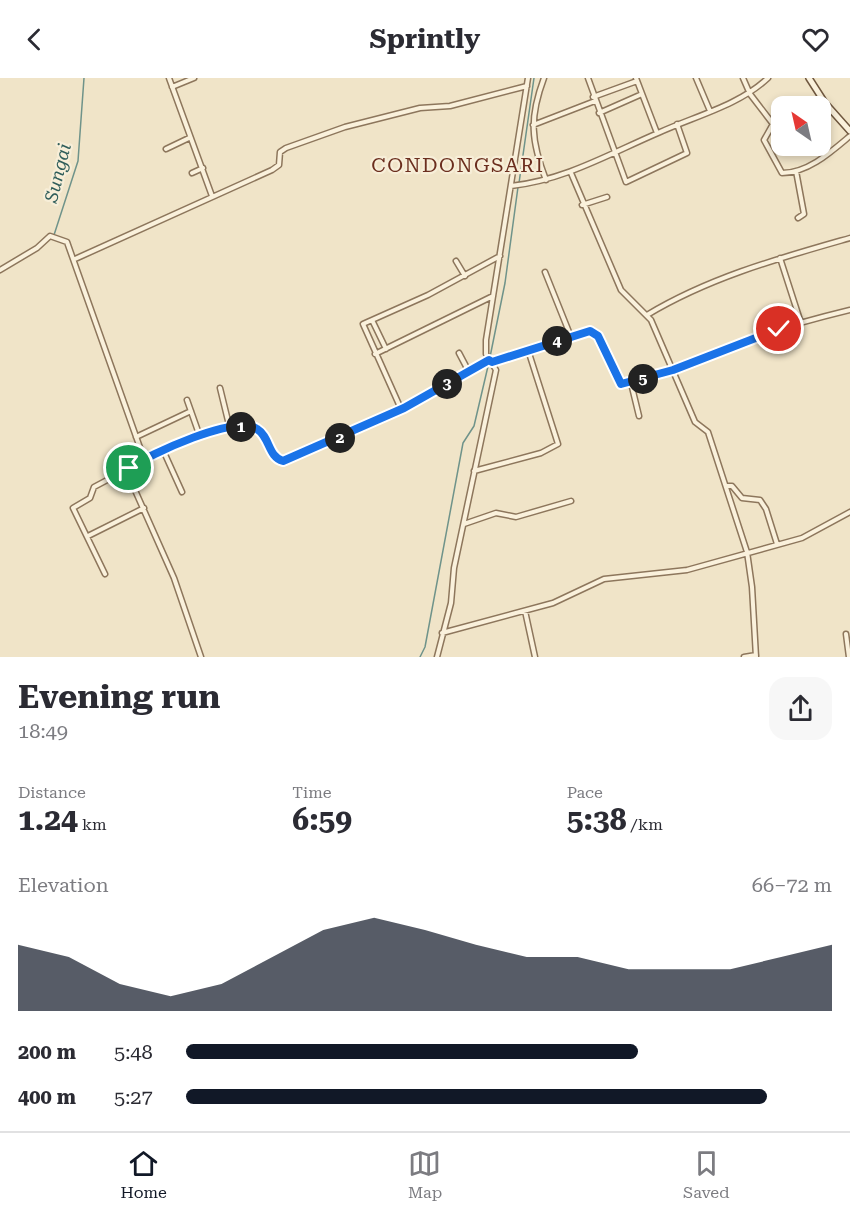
<!DOCTYPE html>
<meta charset="utf-8">
<style>
body{margin:0;font-family:"Roboto Serif",serif;background:#f7f7f7;color:#2b2b33;height:100vh;display:flex;flex-direction:column;font-size:22px;white-space:nowrap}
*{box-sizing:border-box;margin:0}
p{font-size:20px;color:#7c7c81}
.icon{flex:none;width:33px;height:33px;fill:none;stroke:currentColor;stroke-width:2;stroke-linecap:round;stroke-linejoin:round}
.map{position:relative;height:579px;overflow:hidden}
.drawer{display:flex;flex-direction:column;background:#fff;flex:1}
.drawer>*{flex:none}
.needle{width:39px;rotate:326deg}
.tools{position:absolute;left:771px;top:18px;display:grid;gap:12px}
.tools a{display:grid;place-items:center;width:60px;height:60px;border-radius:12px;background:#fff;box-shadow:0 3px 9px #0003;font-size:30px}
.pin{position:absolute;display:grid;place-items:center;width:51px;height:51px;color:#fff;margin:-26px;border:3px solid #fff;border-radius:50%;box-shadow:0 2px 6px #0007}
.km{position:absolute;width:30px;height:30px;margin:-15px;border-radius:50%;background:#222;color:#fff;font-size:16px;line-height:30px;text-align:center}
.round{display:grid;place-items:center;flex:none;width:63px;height:63px;border-radius:18px;background:#f7f7f7}
.head{display:flex;align-items:center;justify-content:space-between;height:102px;padding:0 18px}
h1{font-size:33px;font-weight:700;line-height:45px}
.metrics{display:grid;grid-template-columns:repeat(3,1fr);gap:9px;height:102px;padding:6px 18px}
.metrics div{display:grid;align-content:center}
.metrics b{font-size:30px;font-weight:700}
.metrics small{font-size:16px;font-weight:400}
.metrics p{font-size:16px}
.chart{height:168px;padding:12px 18px}
.chart p{display:flex;justify-content:space-between}
.chart svg{width:100%;height:108px;margin-top:6px;fill:#111827;opacity:.7}
ul{padding:0 18px;list-style:none;font-size:20px}
li{display:grid;grid-template-columns:96px 72px 1fr;align-items:center;height:45px}
li i{height:15px;border-radius:8px;background:#111827}
header{display:flex;justify-content:space-between;align-items:center;height:78px;padding:0 18px;background:#fff;font-size:27px;font-weight:700}
.tab-bar{display:flex;justify-content:space-around;align-items:center;height:84px;border-top:2px solid #e1e1e2;background:#fff;font-size:16px;color:#7c7c81}
.tab-bar a{display:grid;justify-items:center;gap:3px}
.tab-bar .active{color:#111827}
.map>svg:first-child{display:block}
.lines{fill:none;stroke-linecap:round;stroke-linejoin:round}
.stream{stroke:#6f938a;stroke-width:1.5}
.minor-casing{stroke:#8d765c;stroke-width:7}
.secondary-casing{stroke:#6f573f;stroke-width:8}
.minor{stroke:#faf1dc;stroke-width:4}
.secondary{stroke:#faf1dc;stroke-width:5}
.route-casing{stroke:#fff;stroke-width:12}
.route{stroke:#1a73e8;stroke-width:8}
.labels{text-anchor:middle;stroke-width:4.5;stroke-linejoin:round;paint-order:stroke}
.water-label{font-size:18px;font-style:italic;fill:#2f5d5a;stroke:#f7eed8}
.quarter-label{font-size:20px;letter-spacing:1.5px;fill:#6b2e1e;stroke:#f7eed8}
</style>
<header><svg class="icon" aria-label="back" viewBox="0 0 24 24"><path d="M15 5l-7 7 7 7"/></svg>Sprintly<svg class="icon" aria-label="heart" viewBox="0 0 24 24"><path d="M12 20l-8-8c-3-5 5-10 8-4 3-6 11-1 8 4z"/></svg></header>
<div class="map">
<svg width="850" height="579" viewBox="0 0 850 579">
<rect width="100%" height="100%" fill="#f0e4c8"/>
<g class="lines">
<path class="stream" d="M519 105 534 0
M54 157 78 83 84 0
M490 279 505 205 518 109
M420 579 425 569 463 365 474 348 489 284"/>
<defs>
<path id="minor" d="M169 0 212 118
M544 0C529 40 531 63 546 102
M588 0 626 104 687 75 677 46
M636 0 657 55
M696 0 710 33
M743 0 750 16 773 46 764 62 782 95C808 95 831 74 850 58
M172 9 194 0
M593 19 637 3
M599 35 642 16
M533 47 595 23
M166 71 189 60
M796 93 804 136 798 140
M192 95 203 90
M571 95 621 212 651 242 695 344 708 354 747 474 752 509 756 579
M511 108C565 102 609 76 658 55 695 38 738 28 768 0
M582 127 607 119
M780 180 801 245
M75 181 272 92 279 87 280 74 286 70 345 49 420 30 450 28 527 8
M456 183 465 198
M0 192 37 170 50 158 67 164 144 381
M545 194 571 259
M647 237C710 199 780 180 850 160
M372 242 386 271
M459 275 469 294
M375 276 493 218
M492 284 590 253C608 260 609 293 621 306 659 301 695 282 730 268 769 253 809 242 850 232
M631 305 639 338
M220 310 230 351
M187 322 199 356
M401 331 363 246 428 217 500 178
M136 359 191 333
M163 372 182 414
M474 393 541 375 558 366 528 272
M727 408H732L742 420 760 422 766 431 777 466
M464 446 496 435 516 439 571 423
M88 458 144 430
M105 496 73 430 90 420 94 409 126 392
M525 533 535 579
M442 555 553 525 604 501 687 492 802 460 850 434
M846 556 849 579
M201 579 174 500 126 392 144 381 199 356 249 348 261 354 276 381 283 383 404 330 489 282
M437 579 451 525 454 490 496 292 486 276V262L528 0
M744 579 756 577"/>
<path id="secondary" d="M809 0 825 25 850 53"/>
</defs>
<use href="#minor" class="minor-casing"/>
<use href="#secondary" class="secondary-casing"/>
<use href="#minor" class="minor"/>
<use href="#secondary" class="secondary"/>
</g>
<g class="lines">
<defs>
<path id="route" d="M129 390C151 376 235 336 257 351 270 359 268 379 283 383L404 330 489 282 492 284 590 253 598 258 621 306 673 292 779 251"/>
</defs>
<use href="#route" class="route-casing"/>
<use href="#route" class="route"/>
</g>
<g class="labels">
<g class="water-label">
<text transform="translate(58 95) rotate(-76)" y="6">Sungai</text>
</g>
<g class="quarter-label">
<text x="458" y="94">CONDONGSARI</text>
</g>
</g>
</svg>
<div class="tools">
<a><svg class="needle" viewBox="-14 -14 28 28"><path d="M0-13l5 13h-10z" fill="#e53935"/><path d="M0 13l5-13h-10z" fill="#7c7c81"/></svg></a>
</div>
<div class="pin" style="left:129px;top:390px;background:#1e9e55"><svg class="icon" aria-label="arrive" viewBox="0 0 24 24"><path d="M6 21V4h12l-3 4 3 4H6"/></svg></div>
<div class="pin" style="left:779px;top:251px;background:#d93025"><svg class="icon" aria-label="check" viewBox="0 0 24 24"><path d="M5 12l5 5 9-10"/></svg></div>
<b class="km" style="left:241px;top:349px">1</b>
<b class="km" style="left:340px;top:360px">2</b>
<b class="km" style="left:447px;top:306px">3</b>
<b class="km" style="left:557px;top:263px">4</b>
<b class="km" style="left:643px;top:301px">5</b>
</div>
<section class="drawer">
<div class="head"><div><h1>Evening run</h1><p>18:49</p></div><a class="round"><svg class="icon" aria-label="share" viewBox="0 0 24 24"><path d="M12 15V3M7 8l5-5 5 5M5 13v7h14v-7"/></svg></a></div>
<div class="metrics">
<div><p>Distance</p><b>1.24<small> km</small></b></div>
<div><p>Time</p><b>6:59</b></div>
<div><p>Pace</p><b>5:38<small> /km</small></b></div>
</div>
<div class="chart"><p><span>Elevation</span>66–72 m</p>
<svg viewBox="0 0 160 44" preserveAspectRatio="none"><path d="M0 44V17L10 22L20 33L30 38L40 33L50 22L60 11L70 6L80 11L90 17L100 22L110 22L120 27L130 27L140 27L150 22L160 17V44z"/></svg>
</div>
<ul>
<li><b>200 m</b>5:48<i style="width:70%"></i></li>
<li><b>400 m</b>5:27<i style="width:90%"></i></li>
</ul>
</section>
<nav class="tab-bar">
<a class="active"><svg class="icon" aria-label="home" viewBox="0 0 24 24"><path d="M3 11l9-7 9 7M6 9v11h12V9"/></svg>Home</a>
<a><svg class="icon" aria-label="map" viewBox="0 0 24 24"><path d="M3 6l6-2 6 2 6-2v14l-6 2-6-2-6 2zM9 4v14M15 6v14"/></svg>Map</a>
<a><svg class="icon" aria-label="saved" viewBox="0 0 24 24"><path d="M7 4h10v16l-5-4-5 4z"/></svg>Saved</a>
</nav>
